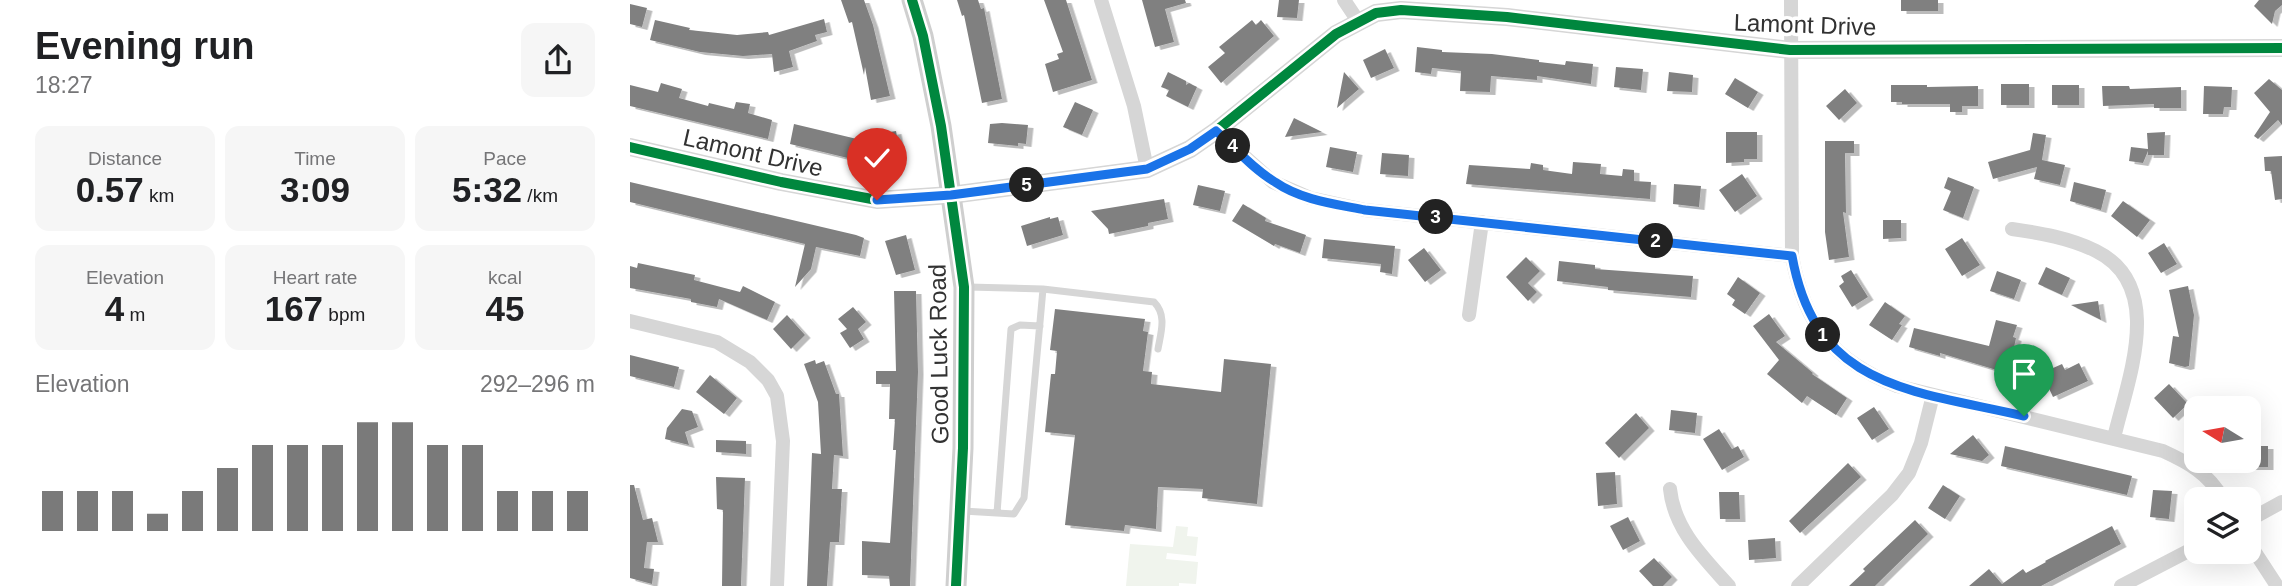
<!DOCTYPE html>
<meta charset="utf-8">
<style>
body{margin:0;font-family:Helvetica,sans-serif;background:#f6f6f6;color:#202124;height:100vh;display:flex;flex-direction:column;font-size:26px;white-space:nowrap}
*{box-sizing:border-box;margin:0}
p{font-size:23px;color:#757577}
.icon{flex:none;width:38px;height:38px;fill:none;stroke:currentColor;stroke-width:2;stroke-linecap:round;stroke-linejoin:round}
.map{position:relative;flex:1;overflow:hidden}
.side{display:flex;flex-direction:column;background:#fff;width:630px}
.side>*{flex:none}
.needle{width:46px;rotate:281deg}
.fabs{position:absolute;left:1554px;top:396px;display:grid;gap:14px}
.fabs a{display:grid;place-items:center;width:77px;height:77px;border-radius:14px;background:#fff;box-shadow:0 7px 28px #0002;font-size:35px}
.pin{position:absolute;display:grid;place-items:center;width:60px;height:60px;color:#fff;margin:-72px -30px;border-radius:50% 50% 50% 0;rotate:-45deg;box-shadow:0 0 7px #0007}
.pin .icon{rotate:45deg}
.km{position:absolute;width:35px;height:35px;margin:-18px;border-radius:50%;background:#222;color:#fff;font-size:19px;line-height:35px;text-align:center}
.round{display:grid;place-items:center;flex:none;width:74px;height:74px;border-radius:14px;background:#f6f6f6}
.head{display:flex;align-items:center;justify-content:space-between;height:119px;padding:0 35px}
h1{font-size:38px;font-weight:600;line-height:52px}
.metrics{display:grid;grid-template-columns:repeat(3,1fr);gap:10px;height:119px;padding:7px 35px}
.metrics div{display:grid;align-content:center;border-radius:14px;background:#f6f6f6;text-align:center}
.metrics b{font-size:35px;font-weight:600}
.metrics small{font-size:19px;font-weight:400}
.metrics p{font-size:19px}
.chart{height:196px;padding:14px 35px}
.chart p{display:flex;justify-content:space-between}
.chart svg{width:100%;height:126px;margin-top:7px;stroke:#7a7a7a;stroke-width:6}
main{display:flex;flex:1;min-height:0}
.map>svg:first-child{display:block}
.green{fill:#f0f4ed}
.building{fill:#808080;filter:url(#shadow)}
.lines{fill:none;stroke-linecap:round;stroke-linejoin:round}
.service{stroke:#d6d6d6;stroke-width:7}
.minor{stroke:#d6d6d6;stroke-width:14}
.tertiary{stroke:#d6d6d6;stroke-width:18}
.secondary{stroke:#cfcfcf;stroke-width:21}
.cycleway-casing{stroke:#fff;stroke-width:15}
.cycleway{stroke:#00873e;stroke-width:10}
.route-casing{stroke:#fff;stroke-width:14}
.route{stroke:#1a73e8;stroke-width:9}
.labels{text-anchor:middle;stroke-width:7;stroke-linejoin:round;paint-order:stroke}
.street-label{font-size:24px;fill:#323232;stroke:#fff}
</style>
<main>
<section class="side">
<div class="head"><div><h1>Evening run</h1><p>18:27</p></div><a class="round"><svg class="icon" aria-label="share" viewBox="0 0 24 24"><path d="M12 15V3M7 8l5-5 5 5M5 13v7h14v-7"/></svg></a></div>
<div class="metrics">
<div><p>Distance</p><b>0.57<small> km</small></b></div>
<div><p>Time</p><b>3:09</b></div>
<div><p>Pace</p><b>5:32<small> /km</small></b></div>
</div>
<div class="metrics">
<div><p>Elevation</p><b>4<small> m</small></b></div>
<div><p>Heart rate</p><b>167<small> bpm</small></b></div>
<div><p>kcal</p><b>45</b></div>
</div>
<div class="chart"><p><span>Elevation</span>292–296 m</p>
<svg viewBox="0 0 160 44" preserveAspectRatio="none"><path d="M5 44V30M15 44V30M25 44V30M35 44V38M45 44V30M55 44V22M65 44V14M75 44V14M85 44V14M95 44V6M105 44V6M115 44V14M125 44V14M135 44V30M145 44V30M155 44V30"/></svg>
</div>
</section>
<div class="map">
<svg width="1652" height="586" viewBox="0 0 1652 586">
<defs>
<filter id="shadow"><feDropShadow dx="5.5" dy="3" stdDeviation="0" flood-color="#0004"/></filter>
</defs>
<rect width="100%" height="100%" fill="#fff"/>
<path class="green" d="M546 526 558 527 557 536 568 537 566 556 537 553 536 559 568 562 566 584 549 583V586H496L500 544 543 547Z"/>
<path class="building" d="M211 0H234L243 25 260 96 241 100 235 67 234 75 222 22 219 23Z
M327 0H348L351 9 354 8 372 99 352 103 334 15 332 16Z
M414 0H436L462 80 423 92 415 64 429 59 427 54 433 52Z
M512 0H555L556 3 535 9 544 42 525 47Z
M649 0H669L667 18 647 17Z
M1271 0H1308V11H1271Z
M1629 0H1652V5L1645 11 1642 24 1624 6Z
M0 4 17 8 12 27 0 24Z
M194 19 197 32 185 35 187 41 159 51 163 67 144 72 142 54 113 56 70 52 20 40 25 20 60 28 59 30 107 35 138 32 139 35Z
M622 20 626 25 631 20 644 36 591 83 578 67 595 53 589 47Z
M787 47 812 50V52L862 54 909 60V62L935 65 936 61 963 64 961 84 907 76V80L861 76 860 92 830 91 831 71 802 68 801 74 785 72Z
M755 49 764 68 741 78 733 60Z
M986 67 1013 69 1011 90 984 87Z
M538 72 556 81V85L559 83 567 87 558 107 536 96 539 90 531 87Z
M714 72 729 89 707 108Z
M1039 72 1063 75 1062 92 1037 91Z
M1105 78 1128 92 1118 108 1095 94Z
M1639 79 1652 90V125L1648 120 1628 139 1624 136 1640 112 1624 93Z
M31 83 52 89 49 98 78 106 79 103 104 109 106 102 120 104 118 113 142 120 138 139 0 106V85L28 92Z
M1371 84H1399V105H1371Z
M1261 85H1297V87L1348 86V106H1332V112H1320V104H1272V102H1261Z
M1422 85H1449V105H1422Z
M1472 86H1499L1500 89 1551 87V108H1524V104L1473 106Z
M1574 86 1602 87 1601 107H1594L1593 114H1573Z
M1215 89 1227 103 1209 120 1196 106Z
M445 102 463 110 452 135 433 127Z
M664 118 692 132 655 137Z
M372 123 398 125 396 144 388 143V146L358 143 360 124Z
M164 124 248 144V134L266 131 271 158 250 162 249 159 226 160 160 144Z
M1096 132H1127V159H1114V162L1096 163Z
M1535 132 1534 155H1518V151L1513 163 1499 161 1501 147 1518 149 1517 133Z
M1403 133 1416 135 1412 160 1435 165 1430 185 1404 179 1407 167 1363 179 1358 162 1400 150Z
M1195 141H1224V153H1215L1216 213 1213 212 1219 257 1199 260 1195 232Z
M700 147 727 152 723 172 696 167Z
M752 153 779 155 778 176 750 174Z
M1652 156V199L1645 200 1641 171H1635L1634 157Z
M943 162 971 164 970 174 992 176 993 169 1004 170V181L1021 182 1020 199 836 184 839 165 900 169 901 163 913 165V170L942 174Z
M1112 174 1127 196 1105 212 1089 190Z
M1318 177 1344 187 1333 218 1313 210 1321 191 1314 188Z
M0 182 226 235 234 238 230 256 186 247 181 269 165 287 175 244 0 202Z
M1444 182 1476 190 1471 210 1440 201Z
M1044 184 1071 186 1069 207 1043 204Z
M568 185 595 191 590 211 563 205Z
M534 199 538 219 518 223V226L479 234 478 229 461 211Z
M1493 201 1520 220 1507 237 1481 216Z
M613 204 636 218 635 221 676 235 670 253 645 244 644 246 602 221Z
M420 217V219L428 217 433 235 397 246 391 226Z
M1253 220H1271V238L1253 239Z
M276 235 285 270 266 275 255 241Z
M1332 238 1350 265 1332 276 1315 249Z
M694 239 765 246 762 274 750 272 751 264 692 258Z
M1534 243 1547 264 1531 273 1518 253Z
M794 248 811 270 795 282 778 260Z
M896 257 910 271 898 283 907 292 898 301 876 277Z
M929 261 965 265V269L1063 276 1061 297 978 290V287L927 281Z
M8 263 65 275 64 280 110 292 113 286 145 302 137 320 89 299 87 307 61 302V299L0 288V266L7 268Z
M1416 267 1440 278 1432 295 1408 284Z
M1221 270 1238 297 1222 307 1209 286 1214 282 1211 276Z
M1367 271 1391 280 1384 299 1360 291Z
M1108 277 1130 293 1115 314 1102 305 1105 300 1097 294Z
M1558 286 1564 315 1559 366 1555 367 1539 363 1543 336 1549 337 1539 290Z
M264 291H286L288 372 280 586H260L259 576 232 575V541L260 543 266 450H263L265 419H259L260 384H246V371H266Z
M1468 301 1471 320 1441 305Z
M1255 302 1275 316 1269 324 1272 325 1262 340 1239 325Z
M223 307 236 322 228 329 234 339 220 348 210 333 217 329 208 319Z
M425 309 515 319 513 331 518 332 513 371 522 372 521 384 591 392 594 359 641 364 627 504 572 498 573 489 528 487 526 529 495 525 494 531 435 525 445 435 415 432 421 374H425L427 351 420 350Z
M1139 314 1155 336 1146 342 1183 373 1182 374 1217 398 1206 415 1177 396 1172 403 1137 374 1149 360 1123 326Z
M157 315 175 335 161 349 143 329Z
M1366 320 1387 325 1383 337 1386 338 1383 352 1405 356 1404 361H1407L1403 377 1432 364 1435 370 1449 363 1458 381 1423 397 1416 382 1380 374 1310 353V356L1279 347 1284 328 1359 346Z
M0 355 49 367 44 387 0 376Z
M185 360 186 364 194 361 206 394H209L213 456 204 455 202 489H212L209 542H200L197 586H177L182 453 191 454 188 402 174 364Z
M80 375 107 398 94 414 66 392Z
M1539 384 1558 404 1543 418 1524 398Z
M1244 407 1259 429 1242 440 1227 418Z
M52 409 62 411 68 427 55 432 59 445 35 439 37 428Z
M1041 410 1067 413 1065 433 1039 430Z
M1006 413 1019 428 989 458 975 443Z
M1089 429 1102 449 1108 446 1114 457 1092 470 1073 439Z
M1343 435 1359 455 1352 461 1320 454Z
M86 440 116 441V454L86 452Z
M1375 446 1502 476 1497 495 1371 466Z
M1619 446H1638V467H1619Z
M1218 463 1231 477 1170 533 1159 521Z
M985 472 987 504 968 506 966 473Z
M86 477 115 478 111 586H92L93 510 87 509Z
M0 485H4L13 520 22 518 28 542H17L14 568 24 569 22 584 0 578Z
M1313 485 1330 496 1315 519 1298 508Z
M1523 490 1542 491 1539 519 1520 517Z
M1089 492H1109L1110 519H1090Z
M998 517 1010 541 993 550 980 526Z
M1285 520 1298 534 1245 586H1219L1235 571 1233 569Z
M1482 526 1491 544 1411 586H1339L1359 569 1372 584 1393 569 1396 573 1416 562 1415 561Z
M1145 538 1146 558 1119 560 1118 540Z
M1024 558 1042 577 1033 586H1023L1009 571Z"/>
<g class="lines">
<path class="service" d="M413 289 524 302C537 315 531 332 528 349
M333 511 384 514 394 498 413 289 338 287
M367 513 381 329 390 325 410 326"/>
<path class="minor" d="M471 0 504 106 517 169
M714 0 728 21
M1161 0 1162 256C1174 324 1203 361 1267 386L1533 451C1559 463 1578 473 1593 499
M586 131 643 182 680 198 735 210 1162 256
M1382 229C1410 233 1440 238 1466 251 1537 286 1497 381 1484 438
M839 315 852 222
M0 321 87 342 120 362 138 380 147 396 153 441 147 586
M1040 489C1044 529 1073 557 1099 586
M1619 520 1652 502
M1619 543 1647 586
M1168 586 1262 495 1279 473 1291 443 1303 395
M1491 586 1566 547"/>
<path class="tertiary" d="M0 147 151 182 247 200 321 195 517 169 560 149 586 131 706 34 746 13 771 10 877 17 1160 50 1652 48"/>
<path class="secondary" d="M282 0 293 36 311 126 334 287 333 448 326 586"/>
<defs>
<path id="cycleway" d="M282 0 293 36 311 126 334 287 333 448 326 586
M0 147 151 182 247 200 321 195 517 169 560 149 586 131 706 34 746 13 771 10 877 17 1160 50 1652 48"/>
</defs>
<use href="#cycleway" class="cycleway-casing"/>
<use href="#cycleway" class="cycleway"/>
</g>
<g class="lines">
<defs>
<path id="route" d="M247 200 321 195 517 169 560 149 586 131C605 148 623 169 645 182 671 200 705 204 735 210L1162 256C1186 390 1283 390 1394 416"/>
</defs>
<use href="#route" class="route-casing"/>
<use href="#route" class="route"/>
</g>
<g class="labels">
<g class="street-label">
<text transform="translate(1175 25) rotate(2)" y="8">Lamont Drive</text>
<text transform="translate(123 153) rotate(13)" y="8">Lamont Drive</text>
<text transform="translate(309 354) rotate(-91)" y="8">Good Luck Road</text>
</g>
</g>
</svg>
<div class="fabs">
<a><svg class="needle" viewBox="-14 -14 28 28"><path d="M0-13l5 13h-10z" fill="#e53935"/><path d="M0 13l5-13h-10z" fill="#757577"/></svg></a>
<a><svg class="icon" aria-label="layers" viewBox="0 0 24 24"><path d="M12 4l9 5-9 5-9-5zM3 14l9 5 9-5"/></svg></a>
</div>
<div class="pin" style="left:1394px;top:416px;background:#1e9e55"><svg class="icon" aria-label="arrive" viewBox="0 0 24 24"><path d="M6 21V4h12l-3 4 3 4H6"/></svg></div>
<div class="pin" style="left:247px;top:200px;background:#d93025"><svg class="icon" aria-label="check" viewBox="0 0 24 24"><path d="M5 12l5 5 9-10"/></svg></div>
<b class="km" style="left:1193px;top:335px">1</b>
<b class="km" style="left:1026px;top:241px">2</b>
<b class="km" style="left:806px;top:217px">3</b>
<b class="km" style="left:603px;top:146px">4</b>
<b class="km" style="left:397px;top:185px">5</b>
</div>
</main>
